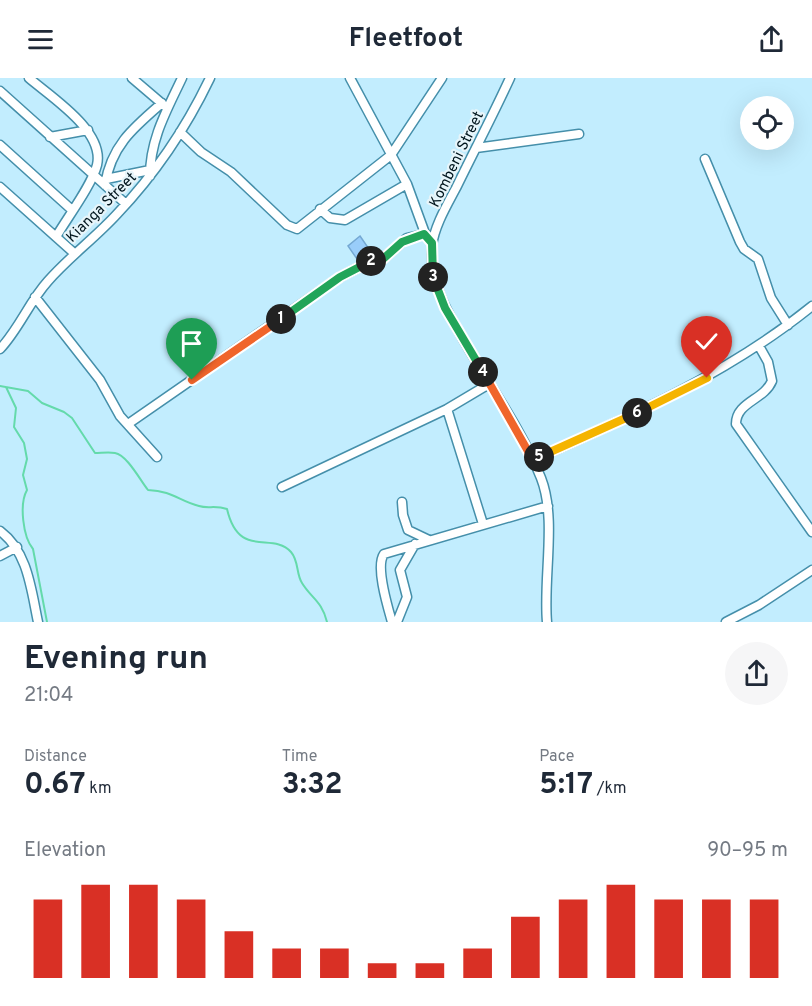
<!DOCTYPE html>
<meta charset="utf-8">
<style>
body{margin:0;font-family:Overpass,sans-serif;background:#f6f6f7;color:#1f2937;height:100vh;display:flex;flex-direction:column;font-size:22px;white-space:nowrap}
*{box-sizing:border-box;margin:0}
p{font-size:20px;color:#747a83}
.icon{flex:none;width:33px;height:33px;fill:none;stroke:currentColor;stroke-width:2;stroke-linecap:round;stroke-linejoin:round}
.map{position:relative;height:544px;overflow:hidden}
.drawer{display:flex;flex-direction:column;background:#fff;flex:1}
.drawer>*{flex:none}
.fabs{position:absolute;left:740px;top:18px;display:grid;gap:12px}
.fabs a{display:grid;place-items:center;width:54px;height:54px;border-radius:50%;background:#fff;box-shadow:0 6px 24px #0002;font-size:30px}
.pin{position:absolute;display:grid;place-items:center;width:51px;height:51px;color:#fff;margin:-62px -26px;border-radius:50% 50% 50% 0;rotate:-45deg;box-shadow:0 0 6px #0007}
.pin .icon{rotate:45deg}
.km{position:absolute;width:30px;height:30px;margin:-15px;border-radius:50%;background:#222;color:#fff;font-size:16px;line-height:30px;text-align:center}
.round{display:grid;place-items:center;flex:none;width:63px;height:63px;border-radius:32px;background:#f6f6f7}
.head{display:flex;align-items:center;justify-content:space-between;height:102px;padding:0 24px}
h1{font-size:33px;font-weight:700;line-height:45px}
.stats{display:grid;grid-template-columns:repeat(3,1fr);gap:9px;height:102px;padding:6px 24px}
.stats div{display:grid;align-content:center}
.stats b{font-size:30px;font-weight:700}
.stats small{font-size:16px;font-weight:400}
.stats p{font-size:16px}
.chart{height:168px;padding:12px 24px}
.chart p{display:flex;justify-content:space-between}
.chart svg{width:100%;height:108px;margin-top:6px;stroke:#d93025;stroke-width:6}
header{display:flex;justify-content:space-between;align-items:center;height:78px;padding:0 24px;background:#fff;font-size:27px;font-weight:700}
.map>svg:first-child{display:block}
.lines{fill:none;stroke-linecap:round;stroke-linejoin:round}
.stream{stroke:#64daab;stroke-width:2}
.building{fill:#99cdfa;stroke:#74a8d3;stroke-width:1.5}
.street-casing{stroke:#458faa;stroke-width:11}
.street{stroke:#fff;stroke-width:8}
.split-1-casing{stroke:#fff;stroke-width:12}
.split-2-casing{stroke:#fff;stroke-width:12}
.split-3-casing{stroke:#fff;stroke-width:12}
.split-4-casing{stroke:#fff;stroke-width:12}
.split-5-casing{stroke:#fff;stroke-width:12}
.split-6-casing{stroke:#fff;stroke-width:12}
.split-7-casing{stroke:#fff;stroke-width:12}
.split-1{stroke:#f0652b;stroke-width:8}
.split-2{stroke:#22a559;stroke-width:8}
.split-3{stroke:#22a559;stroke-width:8}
.split-4{stroke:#22a559;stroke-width:8}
.split-5{stroke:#f0652b;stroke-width:8}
.split-6{stroke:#f5b400;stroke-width:8}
.split-7{stroke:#f5b400;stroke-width:8}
.labels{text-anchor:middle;stroke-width:4.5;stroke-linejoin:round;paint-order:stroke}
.street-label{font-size:15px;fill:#01151d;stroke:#e7f5fa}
</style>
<header><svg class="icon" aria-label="menu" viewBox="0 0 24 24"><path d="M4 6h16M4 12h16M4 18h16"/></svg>Fleetfoot<svg class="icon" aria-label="share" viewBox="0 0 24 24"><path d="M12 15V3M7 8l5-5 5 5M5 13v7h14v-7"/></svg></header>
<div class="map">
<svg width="812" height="544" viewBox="0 0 812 544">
<rect width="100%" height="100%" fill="#c2edfe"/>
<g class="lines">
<path class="stream" d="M0 308 28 313 42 325 64 334 72 340 95 375C101 375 109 374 115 375 127 377 140 402 148 412 173 413 179 423 199 428 208 431 215 427 227 431 239 482 272 453 291 474 299 483 296 496 302 505 311 520 322 523 327 544
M6 309 16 330 14 349 24 365 27 381 23 397 27 412C19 426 23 459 33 471L47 544"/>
</g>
<path class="building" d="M360 158 369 171 357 181 348 168Z"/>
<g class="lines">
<defs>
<path id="street" d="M29 0C51 19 105 53 97 87 92 107 67 140 56 159
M132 0 166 29
M350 0 407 106 426 158
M510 0C493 37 474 73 456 110 447 127 434 149 432 168 429 208 451 240 470 273 494 314 523 355 541 400 557 441 543 499 547 544
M0 13 126 126
M180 54 201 74 231 94 287 147 297 151 391 77 442 0
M50 59 88 52
M0 67 72 132
M476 70 579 56
M705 81 740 164 744 171 758 181 771 220 788 247
M150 98C150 61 167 32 182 0
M106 101 150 92
M105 107C111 68 133 50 162 25
M0 109 74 175
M320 131 330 140 345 142 407 106
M35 219 100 302 120 338 157 379
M759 268 768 284 772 303C764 322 736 324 736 346L812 454
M0 271C19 251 29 224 48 203 69 179 95 160 117 136 155 96 186 50 210 0
M447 331 483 446
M128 346 340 199 371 183 383 181 407 160 424 156
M533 382C631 338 728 296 812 228
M282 409 447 331 489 306
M402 424 403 437 408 452 429 462
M0 453C28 474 31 511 38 544
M0 478 17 469
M392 544C388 530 375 488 384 476L548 428
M397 544 407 519 400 492 415 466
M726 544 759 527 812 492"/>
</defs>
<use href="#street" class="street-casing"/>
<use href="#street" class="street"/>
</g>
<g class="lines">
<defs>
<path id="split-1" d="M192 302 281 241"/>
<path id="split-2" d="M281 241 340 199 371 183"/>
<path id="split-3" d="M371 183 383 181 402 164 424 156 432 165 433 199"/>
<path id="split-4" d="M433 199 445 230 483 294"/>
<path id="split-5" d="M483 294 533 382 539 379"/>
<path id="split-6" d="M539 379 637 335"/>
<path id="split-7" d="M637 335 707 300"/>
</defs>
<use href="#split-1" class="split-1-casing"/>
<use href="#split-2" class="split-2-casing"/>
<use href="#split-3" class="split-3-casing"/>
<use href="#split-4" class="split-4-casing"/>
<use href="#split-5" class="split-5-casing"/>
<use href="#split-6" class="split-6-casing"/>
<use href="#split-7" class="split-7-casing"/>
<use href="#split-1" class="split-1"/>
<use href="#split-2" class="split-2"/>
<use href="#split-3" class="split-3"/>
<use href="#split-4" class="split-4"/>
<use href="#split-5" class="split-5"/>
<use href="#split-6" class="split-6"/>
<use href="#split-7" class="split-7"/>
</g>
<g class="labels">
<g class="street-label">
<text transform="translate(456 81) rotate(-64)" y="5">Kombeni Street</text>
<text transform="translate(101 129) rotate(-45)" y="5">Kianga Street</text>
</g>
</g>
</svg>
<div class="fabs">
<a><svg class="icon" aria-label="locate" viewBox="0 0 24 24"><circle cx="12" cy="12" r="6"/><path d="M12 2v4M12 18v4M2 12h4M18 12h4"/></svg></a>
</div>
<div class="pin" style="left:192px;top:302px;background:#1e9e55"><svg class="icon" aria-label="arrive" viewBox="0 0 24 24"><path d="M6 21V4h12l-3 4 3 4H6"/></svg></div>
<div class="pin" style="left:707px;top:300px;background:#d93025"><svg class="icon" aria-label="check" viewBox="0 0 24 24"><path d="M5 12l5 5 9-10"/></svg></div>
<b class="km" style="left:281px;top:241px">1</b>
<b class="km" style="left:371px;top:183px">2</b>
<b class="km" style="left:433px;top:199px">3</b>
<b class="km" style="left:483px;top:294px">4</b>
<b class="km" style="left:539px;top:379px">5</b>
<b class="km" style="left:637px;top:335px">6</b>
</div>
<section class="drawer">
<div class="head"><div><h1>Evening run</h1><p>21:04</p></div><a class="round"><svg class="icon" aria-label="share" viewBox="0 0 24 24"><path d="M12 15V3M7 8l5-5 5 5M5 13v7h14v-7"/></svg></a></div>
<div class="stats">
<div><p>Distance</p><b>0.67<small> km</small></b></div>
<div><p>Time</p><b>3:32</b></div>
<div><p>Pace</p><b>5:17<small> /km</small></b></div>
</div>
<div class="chart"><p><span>Elevation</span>90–95 m</p>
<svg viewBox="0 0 160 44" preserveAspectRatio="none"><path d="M5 44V12M15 44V6M25 44V6M35 44V12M45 44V25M55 44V32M65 44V32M75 44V38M85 44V38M95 44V32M105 44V19M115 44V12M125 44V6M135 44V12M145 44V12M155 44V12"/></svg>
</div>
</section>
